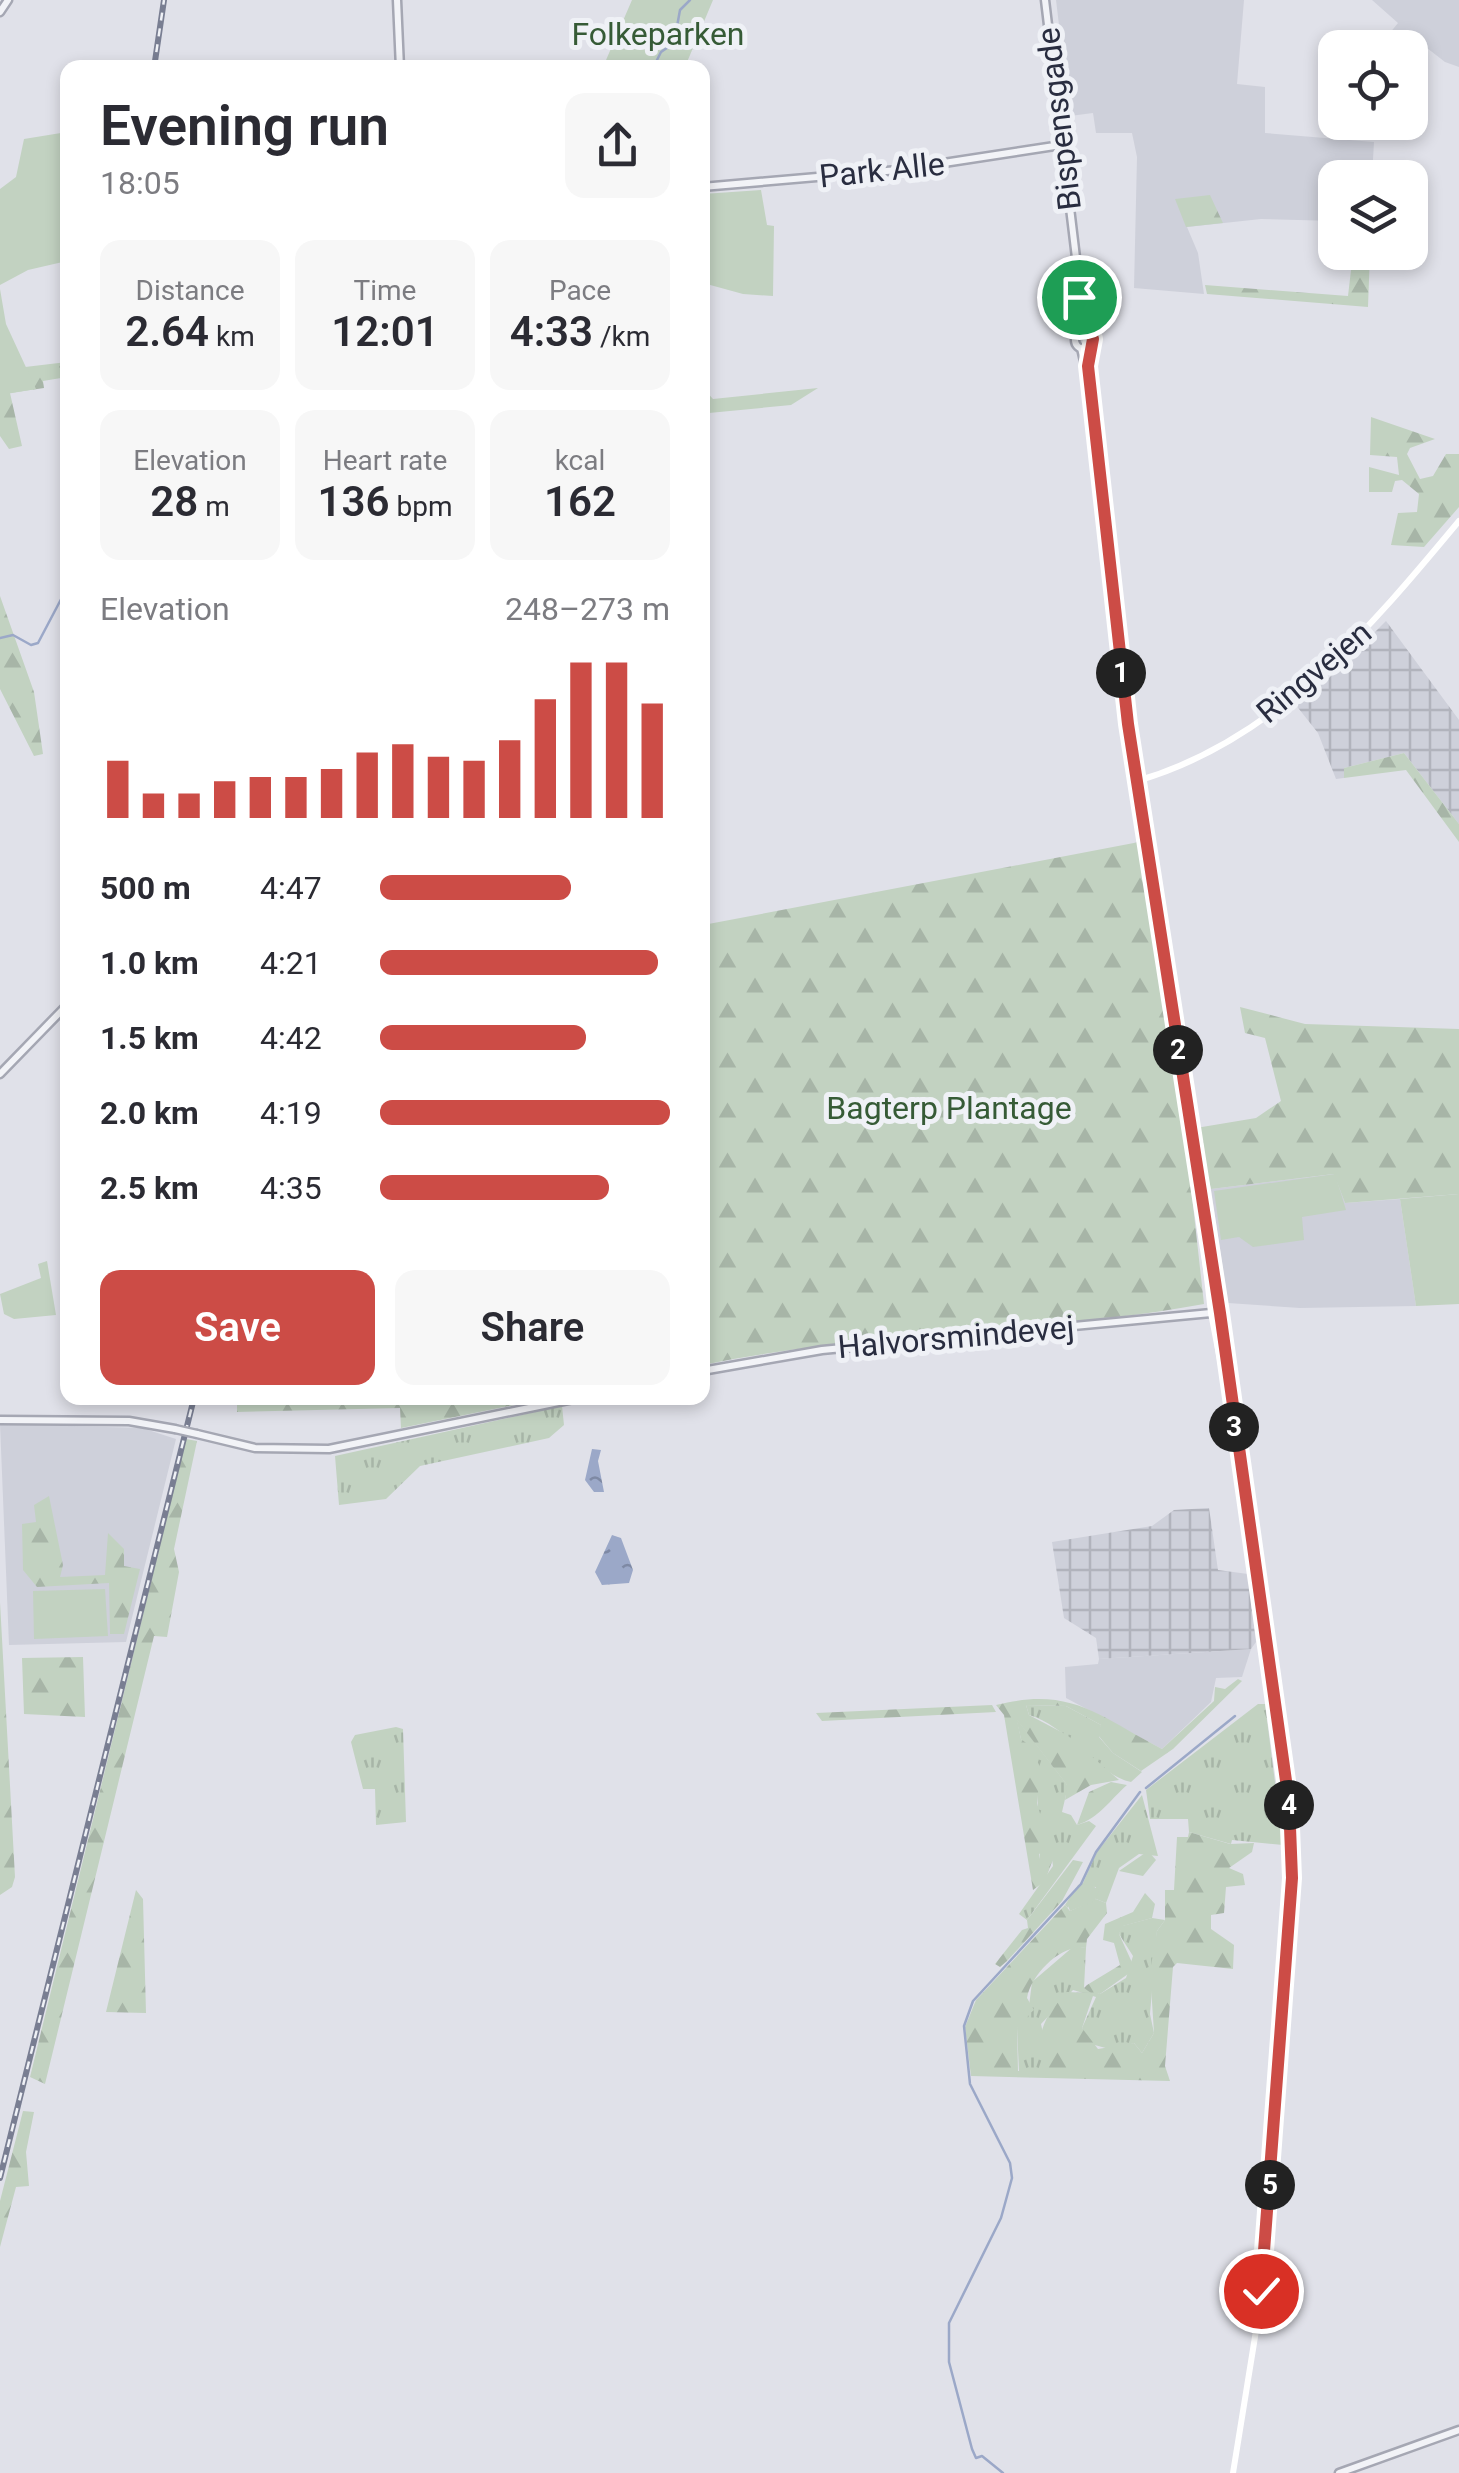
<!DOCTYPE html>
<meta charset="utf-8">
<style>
body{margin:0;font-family:Roboto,sans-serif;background:#f7f7f7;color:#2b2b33;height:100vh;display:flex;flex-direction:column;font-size:38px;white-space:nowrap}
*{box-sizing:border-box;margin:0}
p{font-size:32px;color:#7c7c81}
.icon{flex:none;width:55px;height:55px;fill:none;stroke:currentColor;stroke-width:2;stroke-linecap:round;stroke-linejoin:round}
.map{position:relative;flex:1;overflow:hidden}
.drawer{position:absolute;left:60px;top:60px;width:650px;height:1345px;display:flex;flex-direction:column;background:#fff;border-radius:20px;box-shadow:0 5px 15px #0003}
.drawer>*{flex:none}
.fabs{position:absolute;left:1318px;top:30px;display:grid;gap:20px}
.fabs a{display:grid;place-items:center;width:110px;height:110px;border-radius:20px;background:#fff;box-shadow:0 5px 15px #0003;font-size:50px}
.pin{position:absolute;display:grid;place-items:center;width:85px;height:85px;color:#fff;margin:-42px;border:5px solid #fff;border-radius:50%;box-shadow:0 2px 10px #0007}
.km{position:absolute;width:50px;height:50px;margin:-25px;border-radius:50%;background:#222;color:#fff;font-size:28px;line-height:50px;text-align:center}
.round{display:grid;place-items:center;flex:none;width:105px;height:105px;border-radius:20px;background:#f7f7f7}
.head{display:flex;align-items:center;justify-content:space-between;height:170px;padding:0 40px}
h1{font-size:55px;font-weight:600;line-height:75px}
.metrics{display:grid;grid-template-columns:repeat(3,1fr);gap:15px;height:170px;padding:10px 40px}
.metrics div{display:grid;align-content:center;border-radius:20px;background:#f7f7f7;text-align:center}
.metrics b{font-size:42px;font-weight:600}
.metrics small{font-size:28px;font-weight:400}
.metrics p{font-size:28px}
.chart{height:280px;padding:20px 40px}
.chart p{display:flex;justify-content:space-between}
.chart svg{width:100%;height:180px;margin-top:10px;stroke:#cc4c46;stroke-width:6}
.cta{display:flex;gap:20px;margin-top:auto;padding:20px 40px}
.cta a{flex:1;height:115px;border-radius:20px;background:#cc4c46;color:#fff;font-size:40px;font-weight:600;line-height:115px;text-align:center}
.cta a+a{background:#f7f7f7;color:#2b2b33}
ul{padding:0 40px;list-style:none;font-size:32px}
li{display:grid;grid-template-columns:160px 120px 1fr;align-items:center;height:75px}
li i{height:25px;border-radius:12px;background:#cc4c46}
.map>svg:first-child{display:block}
.built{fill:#ced0da}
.industrial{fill:url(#industrial-grid)}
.grass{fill:url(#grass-tufts)}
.forest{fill:url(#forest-firs)}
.park{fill:#c2d2c1}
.water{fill:url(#water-ripples)}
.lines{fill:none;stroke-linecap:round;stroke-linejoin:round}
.stream{stroke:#9ba8c8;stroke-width:2.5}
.tertiary-casing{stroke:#a5a7b3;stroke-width:11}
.tertiary{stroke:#f2f3f7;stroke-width:6}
.secondary{stroke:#fff;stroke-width:6}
.rail-casing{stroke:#797e92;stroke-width:6}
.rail{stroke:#eff1f6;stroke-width:2.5;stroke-dasharray:8;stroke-linecap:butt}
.tertiary-bridge-casing{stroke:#a5a7b3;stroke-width:11;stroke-linecap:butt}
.tertiary-bridge{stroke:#f2f3f7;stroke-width:6}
.route-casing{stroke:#fff;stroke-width:20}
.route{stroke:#cc4c46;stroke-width:12}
.labels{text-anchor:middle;stroke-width:10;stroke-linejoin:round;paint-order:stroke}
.park-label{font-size:32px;fill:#365b36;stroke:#eff1f6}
.street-label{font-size:32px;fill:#292d40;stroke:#eff1f6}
</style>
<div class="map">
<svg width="1459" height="2473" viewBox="0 0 1459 2473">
<defs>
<pattern id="industrial-grid" width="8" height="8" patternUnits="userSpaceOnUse" patternTransform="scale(2.5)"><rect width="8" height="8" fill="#ced0da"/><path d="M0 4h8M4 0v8" fill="none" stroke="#b1b3bc"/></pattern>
<pattern id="grass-tufts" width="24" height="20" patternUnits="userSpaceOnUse" patternTransform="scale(2.5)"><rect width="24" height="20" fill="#c2d2c1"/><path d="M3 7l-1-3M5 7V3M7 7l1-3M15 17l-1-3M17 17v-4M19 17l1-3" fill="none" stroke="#a7b5a7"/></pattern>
<pattern id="forest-firs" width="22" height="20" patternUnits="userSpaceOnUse" patternTransform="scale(2.5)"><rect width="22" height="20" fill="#c2d2c1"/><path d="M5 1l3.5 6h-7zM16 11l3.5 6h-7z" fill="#a7b5a7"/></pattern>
<pattern id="water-ripples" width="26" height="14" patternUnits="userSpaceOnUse" patternTransform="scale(2.5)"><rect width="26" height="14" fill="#9ba8c8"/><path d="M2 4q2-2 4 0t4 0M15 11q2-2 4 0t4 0" fill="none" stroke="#7e89a4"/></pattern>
</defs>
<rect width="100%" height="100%" fill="#e0e1e9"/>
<path class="built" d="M1056 0H1244L1237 84 1265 87V133L1374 142 1372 177 1335 178V221L1261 219 1187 227 1198 253 1204 294 1134 288 1137 157 1132 133H1096L1093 113 1070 116Z
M1372 0H1459V67L1445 62 1418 41 1410 49 1404 47 1389 34 1398 23Z
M1335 1174 1345 1203 1400 1199 1416 1306 1300 1308 1228 1303 1211 1189Z
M0 1424 142 1428 176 1439 126 1642 9 1645Z
M1251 1649 1242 1677 1216 1678 1211 1702 1162 1749 1066 1698 1065 1667 1098 1664 1099 1659Z"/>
<path class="industrial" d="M1386 621 1459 720V824L1404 753 1344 768V778L1336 779 1318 733 1295 704 1326 681Z
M1209 1508 1218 1570 1248 1574 1256 1642 1251 1649 1099 1659 1096 1638 1064 1618 1052 1542 1152 1526 1174 1510Z"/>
<path class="grass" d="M562 1406 564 1425 549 1438 420 1466 386 1499 339 1505 335 1456Z
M1258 1704H1265L1283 1845 1232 1840 1231 1844 1189 1832 1188 1819H1150L1146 1790Z
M1026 1705 1066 1706 1101 1725 1099 1737 1113 1753 1142 1772 1131 1782C1099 1776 1068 1726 1029 1715Z
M1016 1718 1068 1786 1062 1812 1071 1815 1077 1825 1089 1821 1096 1826 1027 1920 1019 1914 1053 1866 1052 1859 1040 1860 1036 1762 1021 1739Z
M396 1727 403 1729 406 1822 376 1825 375 1789H363L351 1742 355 1735Z
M1142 1795 1158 1856 1139 1854 1119 1868 1106 1903 1096 1899V1887L1078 1886 1068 1908 1065 1905 1078 1885 1083 1883 1097 1852Z
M1152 1918 1165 1920 1157 1931 1150 2014 1154 2033 1142 2053 1134 2043 1113 2050 1091 2044 1082 2028 1096 1997 1073 1990 1041 2024 1051 2071H1019L1017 2028 1028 2014 1032 1982 1074 1946 1086 1948 1084 1988 1100 1994 1126 1978 1133 1956 1119 1934 1122 1926Z"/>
<path class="forest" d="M1210 195 1223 223 1186 227 1175 199Z
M1353 253H1370L1368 307 1207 294 1205 285 1348 296Z
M67 362V377L43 381 44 388 10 393 22 446 9 449 0 436V370Z
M1371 417 1435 439 1410 448 1407 454 1420 479 1433 476 1446 454H1459V507L1424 547 1391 545 1398 513 1417 512 1419 494 1402 480 1395 481 1392 492H1369V467L1399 475 1397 457 1370 455Z
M0 596 34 692 43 754 34 756 0 689Z
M1404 753 1459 824V842L1406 770 1344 778V768Z
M1139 842 1185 1133 1204 1304C1038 1334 868 1331 703 1365V925Z
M1240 1007 1305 1024 1459 1029V1194L1345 1203 1334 1174 1211 1189 1196 1128 1256 1118 1281 1101 1265 1038 1245 1033Z
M237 1398H548L401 1428 400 1408 237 1412Z
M186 1439 197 1441 174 1549 179 1572 167 1637 154 1636 45 2084 30 2077Z
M49 1496 63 1565 60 1577 105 1575 108 1533 124 1549V1566L140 1569 124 1634H110L109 1583 37 1587 23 1570 22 1524 36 1522 34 1505Z
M0 1602 15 1877 12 1887 0 1895Z
M83 1657 85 1717 24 1714 22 1658Z
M1238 1679 1242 1681 1173 1749 1141 1771 1113 1753 1097 1734 1101 1725 1066 1706 1026 1705 1029 1715 1067 1735 1119 1780 1091 1785 1065 1800 1067 1785 1017 1720 1021 1739 1030 1746 1041 1769 1037 1803 1050 1849 1039 1854 1040 1859H1053L1045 1881 1033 1890 1004 1715 996 1705C1072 1686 1098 1716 1162 1749L1214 1701 1215 1687 1225 1689Z
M992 1705 996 1712 822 1721 816 1713Z
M1111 1782 1127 1785C1110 1800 1099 1818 1077 1825L1089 1792Z
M1189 1832 1230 1844 1254 1843 1252 1852 1229 1868 1243 1874 1245 1885 1226 1887 1224 1913 1211 1915V1929L1234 1945 1233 1969 1177 1963 1173 1967 1165 2066 1170 2081 971 2076 965 2027 976 2000 1065 1905 1070 1911 1096 1899 1106 1903 1107 1913 1087 1939 1086 1948C1062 1943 1031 1974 1027 1998L1034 2010 1028 2015 1027 2026 1017 2028 1018 2071H1050C1032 2038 1042 2019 1067 1992L1091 1993 1084 1988 1087 1985 1120 1965 1114 1943 1103 1940 1105 1924 1133 1912 1145 1893 1155 1904 1152 1918 1123 1926 1119 1934 1135 1969 1100 1994 1094 1993 1082 2028 1098 2049 1134 2043 1142 2053 1154 2033 1150 1971 1157 1931 1165 1920V1890H1174L1177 1837H1188Z
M1148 1851 1156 1860 1143 1876 1119 1871Z
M1073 1860 1083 1862 1062 1901 1007 1961 1000 1967 995 1964 1022 1930 1028 1928 1027 1920Z
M136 1890 143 1899 146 2013 106 2012Z
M23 2111 34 2112 26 2152 29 2186 16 2187 0 2247V2201Z"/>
<path class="park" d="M632 0H713L685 67H603Z
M67 132V261L28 270 0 285V189L16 177 24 139Z
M761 190 767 225 774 226 773 296 743 294 703 283V194Z
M0 289 6 324 36 389 0 395Z
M703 388 713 399 818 388 791 405 709 413 703 408Z
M1335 1174 1346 1210 1302 1217 1304 1240 1253 1247 1239 1237 1221 1240 1214 1191Z
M1459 1194V1304L1416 1306 1400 1199Z
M47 1261 56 1315 14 1319 4 1314 0 1294 41 1278 38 1264Z
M105 1589 108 1636 34 1639 33 1591Z
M1090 1884 1099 1890 1095 1901 1070 1911 1068 1905 1078 1886Z"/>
<path class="water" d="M592 1449 601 1450 598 1461 604 1492H594L585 1480Z
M612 1535 621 1538 633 1570 629 1583 602 1585 595 1572Z"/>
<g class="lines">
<path class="stream" d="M653 68 661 52 674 43 680 10 690 0
M0 638 13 635 31 645 38 643 68 586
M1146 1788 1235 1716
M1003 2473 982 2456 976 2458 972 2449 949 2362V2323L1001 2218 1012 2178 1010 2163 970 2084 964 2026 973 2001 1081 1884 1096 1852 1140 1792"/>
<defs>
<path id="tertiary" d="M397 0 400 68
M1045 0 1077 266 1079 333
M0 12 8 0
M702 187 898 170 1061 145
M1080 300 1088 331
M1075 340a9 9 0 1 1 18 0a9 9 0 1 1-18 0Z
M1081 348 1091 392 1137 781
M0 1074 68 1004
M702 1371 822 1350 1211 1313
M0 1420 129 1421 175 1429
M197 1434 255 1448 329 1449 578 1398
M1339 2473 1459 2430"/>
</defs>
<use href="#tertiary" class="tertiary-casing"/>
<use href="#tertiary" class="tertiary"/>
<path class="secondary" d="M1195 1167 1221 1313 1292 1844 1260 2306 1233 2473
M1195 1170 1137 781C1276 741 1371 627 1459 521
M1199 1207 1211 1313 1229 1407"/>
<defs>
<path id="rail" d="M154 68 164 0
M0 2178 194 1398"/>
</defs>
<use href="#rail" class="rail-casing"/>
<use href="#rail" class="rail"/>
<defs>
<path id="tertiary-bridge" d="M175 1429 197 1434"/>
</defs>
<use href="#tertiary-bridge" class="tertiary-bridge-casing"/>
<use href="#tertiary-bridge" class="tertiary-bridge"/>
</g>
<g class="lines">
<defs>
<path id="route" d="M1079 297 1093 339 1088 366 1128 724 1220 1313 1289 1802 1292 1878 1261 2291"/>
</defs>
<use href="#route" class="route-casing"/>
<use href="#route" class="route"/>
</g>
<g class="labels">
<g class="park-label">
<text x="658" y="45">Folkeparken</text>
<text x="949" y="1119">Bagterp Plantage</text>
</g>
<g class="street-label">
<text transform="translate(1059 119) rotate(-97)" y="11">Bispensgade</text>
<text transform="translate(882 170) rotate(-6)" y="11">Park Alle</text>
<text transform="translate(1314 672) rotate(-40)" y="11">Ringvejen</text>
<text transform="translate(956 1337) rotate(-5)" y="11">Halvorsmindevej</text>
</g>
</g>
</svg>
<div class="fabs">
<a><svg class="icon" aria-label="locate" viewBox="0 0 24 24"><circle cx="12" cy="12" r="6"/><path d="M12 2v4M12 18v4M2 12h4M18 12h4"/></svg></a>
<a><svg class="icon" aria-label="layers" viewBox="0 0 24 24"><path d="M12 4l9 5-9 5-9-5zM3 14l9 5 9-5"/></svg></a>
</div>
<div class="pin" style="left:1079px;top:297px;background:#1e9e55"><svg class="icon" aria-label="arrive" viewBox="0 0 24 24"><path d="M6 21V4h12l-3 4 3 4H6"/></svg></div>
<div class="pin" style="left:1261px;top:2291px;background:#d93025"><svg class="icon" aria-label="check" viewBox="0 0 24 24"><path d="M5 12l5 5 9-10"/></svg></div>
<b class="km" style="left:1121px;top:673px">1</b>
<b class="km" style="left:1178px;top:1050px">2</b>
<b class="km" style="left:1234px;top:1427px">3</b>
<b class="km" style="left:1289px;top:1805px">4</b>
<b class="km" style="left:1270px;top:2185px">5</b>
<section class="drawer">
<div class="head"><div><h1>Evening run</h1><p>18:05</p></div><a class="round"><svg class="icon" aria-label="share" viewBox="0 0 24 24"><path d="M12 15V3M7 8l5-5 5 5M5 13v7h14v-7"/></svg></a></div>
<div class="metrics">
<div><p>Distance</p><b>2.64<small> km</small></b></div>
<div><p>Time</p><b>12:01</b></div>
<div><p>Pace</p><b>4:33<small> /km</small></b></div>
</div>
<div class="metrics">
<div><p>Elevation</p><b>28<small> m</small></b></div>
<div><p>Heart rate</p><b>136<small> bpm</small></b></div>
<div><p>kcal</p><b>162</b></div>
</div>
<div class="chart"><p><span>Elevation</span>248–273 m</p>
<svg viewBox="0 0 160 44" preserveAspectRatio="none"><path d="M5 44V30M15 44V38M25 44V38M35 44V35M45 44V34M55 44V34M65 44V32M75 44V28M85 44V26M95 44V29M105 44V30M115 44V25M125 44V15M135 44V6M145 44V6M155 44V16"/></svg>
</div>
<ul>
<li><b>500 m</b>4:47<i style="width:66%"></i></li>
<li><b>1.0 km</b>4:21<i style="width:96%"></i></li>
<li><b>1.5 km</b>4:42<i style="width:71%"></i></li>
<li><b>2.0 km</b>4:19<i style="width:100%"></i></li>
<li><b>2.5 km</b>4:35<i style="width:79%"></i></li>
</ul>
<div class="cta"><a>Save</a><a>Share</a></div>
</section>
</div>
